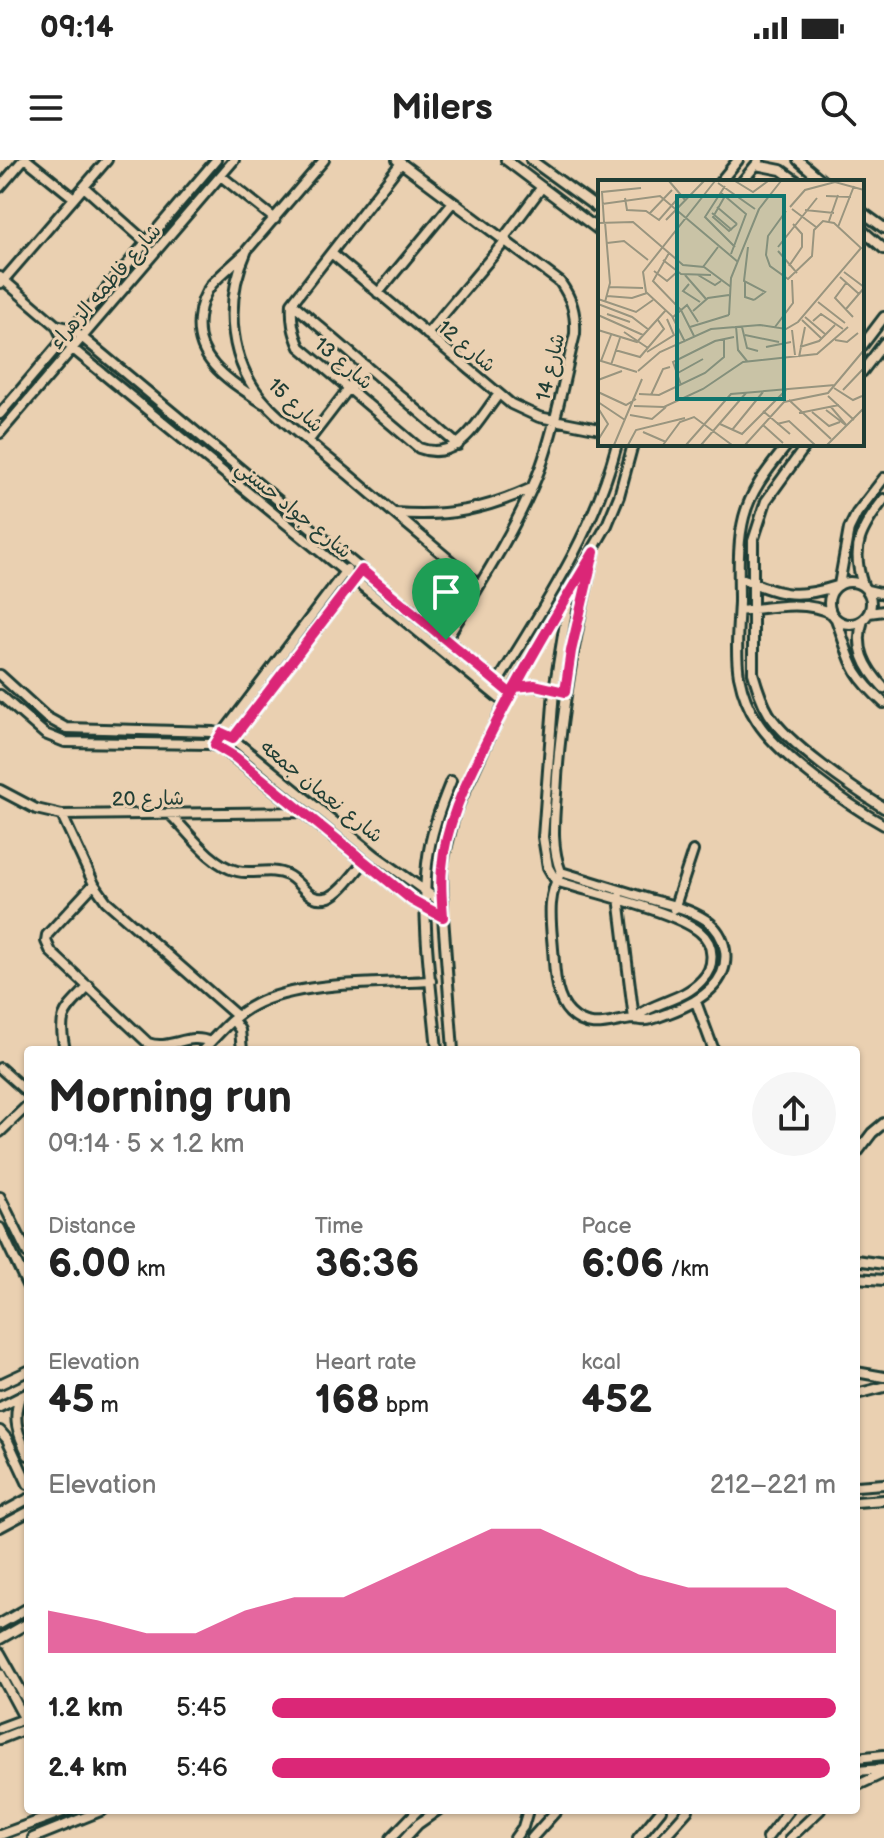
<!DOCTYPE html>
<meta charset="utf-8">
<style>
body{margin:0;font-family:"Balsamiq Sans","Playpen Sans Arabic",sans-serif;background:#f6f6f6;color:#222;height:100vh;display:flex;flex-direction:column;font-size:30px;white-space:nowrap}
*{box-sizing:border-box;margin:0}
p{font-size:26px;color:#767676}
.icon{flex:none;width:44px;height:44px;fill:none;stroke:currentColor;stroke-width:2;stroke-linecap:round;stroke-linejoin:round}
.map{position:relative;flex:1;overflow:hidden}
.details{position:absolute;left:24px;top:886px;width:836px;height:768px;display:flex;flex-direction:column;background:#fff;border-radius:8px;box-shadow:0 2px 6px #0004}
.details>*{flex:none}
.pin{position:absolute;display:grid;place-items:center;width:68px;height:68px;color:#fff;margin:-82px -34px;border-radius:50% 50% 50% 0;rotate:-45deg;box-shadow:0 0 8px #0007}
.pin .icon{rotate:45deg}
.round{display:grid;place-items:center;flex:none;width:84px;height:84px;border-radius:42px;background:#f6f6f6}
.summary{display:flex;align-items:center;justify-content:space-between;height:136px;padding:0 24px}
h1{font-size:44px;font-weight:700;line-height:60px}
.figures{display:grid;grid-template-columns:repeat(3,1fr);gap:12px;height:136px;padding:8px 24px}
.figures div{display:grid;align-content:center}
.figures b{font-size:40px;font-weight:700}
.figures small{font-size:22px;font-weight:400}
.figures p{font-size:22px}
.chart{height:224px;padding:16px 24px}
.chart p{display:flex;justify-content:space-between}
.chart svg{width:100%;height:144px;margin-top:8px;fill:#db2777;opacity:.7}
ul{padding:0 24px;list-style:none;font-size:26px}
li{display:grid;grid-template-columns:128px 96px 1fr;align-items:center;height:60px}
li i{height:20px;border-radius:10px;background:#db2777}
.status{display:flex;justify-content:space-between;align-items:center;height:56px;padding:0 40px;background:#fff;direction:ltr}
.status svg{height:22px;fill:currentColor}
header{display:flex;justify-content:space-between;align-items:center;height:104px;padding:0 24px;background:#fff;font-size:36px;font-weight:700}
.map>svg:first-child{display:block}
.lines{fill:none;stroke-linecap:round;stroke-linejoin:round}
.minor-casing{stroke:#1f3d34;stroke-width:14}
.minor{stroke:#ead0b1;stroke-width:8}
.route-casing{stroke:#fff;stroke-width:16}
.route{stroke:#db2777;stroke-width:10}
.labels{text-anchor:middle;stroke-width:6;stroke-linejoin:round;paint-order:stroke}
.street-label{font-size:20px;fill:#1f3d34;stroke:#ead0b1}
.inset-road{fill:none;stroke:#99957f;stroke-width:2}
.view{fill:#0f766e;fill-opacity:0.15;stroke:#0f766e;stroke-width:4}
.inset-edge{fill:none;stroke:#1f3d34;stroke-width:4}
</style>
<div class="status"><b>09:14</b><svg viewBox="0 0 49 12"><path d="M0 12V9h3v3zM5 12V6h3v6zM10 12V3h3v9zM15 12V0h3v12zM26 1h20v11H26zM47 4h2v5h-2z"/></svg></div>
<header><svg class="icon" aria-label="menu" viewBox="0 0 24 24"><path d="M4 6h16M4 12h16M4 18h16"/></svg>Milers<svg class="icon" aria-label="search" viewBox="0 0 24 24"><circle cx="10" cy="10" r="6"/><path d="M15 15l6 6"/></svg></header>
<div class="map">
<svg width="884" height="1678" viewBox="0 0 884 1678">
<rect width="100%" height="100%" fill="#ead0b1"/>
<filter id="ink" filterUnits="userSpaceOnUse"><feTurbulence type="fractalNoise" baseFrequency=".0125" numOctaves="2"/><feDisplacementMap in="SourceGraphic" scale="16" xChannelSelector="R" yChannelSelector="G"/><feConvolveMatrix kernelMatrix="1 2 1 2 8 2 1 2 1" color-interpolation-filters="sRGB"/></filter>
<g filter="url(#ink)">
<g class="lines">
<defs>
<path id="minor" d="M27 0 74 38
M324 0 247 90C223 143 228 205 270 248 294 272 323 293 349 315 392 352 436 388 479 425
M397 0 560 122C572 139 576 153 575 174 564 218 556 264 541 306 520 363 478 428 446 480
M506 0 600 71
M531 0 600 50
M798 0 824 22
M401 3 292 143C291 160 293 172 300 187L419 288C459 303 477 261 499 234
M756 5 781 10 798 22
M221 16 275 59
M720 22 738 0
M742 22 759 1
M0 27 23 0
M84 27 147 83
M862 52 884 68
M862 70 884 89
M503 79 542 27
M331 93 511 244 539 257 600 269
M244 94C234 104 222 113 212 124 204 134 200 146 199 158 194 202 232 222 263 243
M0 117 56 165 63 179 73 189 505 543
M1 123 107 0
M378 133 453 42
M292 143 458 285
M56 165 72 169 511 534
M427 174 506 80
M862 186 884 157
M862 212 884 183
M0 254 216 0
M0 273 234 0
M309 280 366 206
M788 284C770 307 751 329 744 357 737 384 739 414 739 442 738 466 735 492 739 516 742 531 748 548 757 561 778 595 848 645 884 665
M807 284 766 341 753 381V513C757 527 761 541 769 554 788 584 852 628 884 648
M395 353C448 357 484 350 532 328
M739 417C778 434 794 440 837 426
M829 443a21 21 0 1 1 42 0a21 21 0 1 1-42 0Z
M839 425 849 369 857 353 884 318
M863 425C850 387 861 369 884 339
M867 430 884 434
M569 438 554 530 543 677 548 707 556 721C590 732 675 751 700 772 715 784 715 807 702 820 683 841 654 841 634 859
M739 451C767 448 806 439 832 454
M869 453 884 451
M836 459C852 502 848 510 884 543
M863 460C854 487 865 508 884 528
M0 515 46 557 66 568 214 572 228 575 376 696 442 743
M496 525C543 448 594 373 617 284
M515 527 535 525 557 531
M0 535 45 574 65 582 210 584 222 588 412 740 443 757
M220 577 347 409
M226 590 233 578 358 415
M0 630 36 649 62 655 302 652
M170 654C188 672 211 705 237 711 253 715 271 707 287 715 302 722 308 744 329 737 342 732 355 712 364 702
M62 655 94 724 106 741 237 856
M561 712C546 737 551 762 553 789 555 810 554 837 570 853 590 873 611 861 633 859 637 859 642 861 646 860 653 860 662 855 669 853 696 843 730 825 725 790 723 778 716 767 706 760 690 749 668 744 649 739 620 730 591 721 561 712 551 687 554 661 556 634 560 551 576 472 594 392
M94 724 47 775 46 781 51 792 148 883C170 891 188 872 210 882
M619 737 634 859
M674 749 693 691
M696 842 713 888
M233 860 240 870 242 890
M65 890C57 853 65 852 89 826
M203 890C218 874 234 855 254 845 299 821 379 824 431 821
M437 890C432 832 421 762 427 704 430 675 440 648 451 621
M453 890 443 757 442 706 455 652 505 543 607 365 619 336 633 284
M0 908 28 933
M0 972 28 945
M856 994 872 973 884 963
M0 1037 28 1094
M0 1068 28 1127
M856 1100 884 1104
M856 1118 884 1120
M856 1212 884 1217
M0 1224 28 1211
M856 1234 884 1227
M20 1237C12 1260 18 1274 28 1295
M0 1247 28 1233
M0 1271 7 1279 28 1324
M856 1326 884 1324
M856 1342 884 1340
M0 1354 28 1339
M0 1367 28 1352
M0 1464 28 1448
M0 1479 28 1463
M0 1493 28 1543
M0 1513 28 1565
M0 1568 27 1558
M0 1579 28 1568
M856 1598 884 1595
M856 1611 884 1609
M856 1626 884 1613
M0 1675 68 1650
M33 1678 103 1650
M391 1678 418 1650
M405 1678 418 1664 438 1650
M515 1678 523 1667 528 1650
M532 1678 557 1650
M638 1678 661 1650
M663 1678 688 1650
M767 1678 789 1650
M790 1678 820 1650"/>
</defs>
<use href="#minor" class="minor-casing"/>
<use href="#minor" class="minor"/>
</g>
</g>
<g class="lines" filter="url(#ink)">
<defs>
<path id="route" d="M446 480 362 410 233 578 222 573 215 585 235 597 412 740 443 757C442 741 440 724 442 708 445 667 464 627 482 591 515 523 554 458 594 392L571 491 565 532 535 525 515 527 511 534 446 480"/>
</defs>
<use href="#route" class="route-casing"/>
<use href="#route" class="route"/>
</g>
<g class="labels">
<g class="street-label">
<text transform="translate(105 126) rotate(-49)" y="7">شارع فاطمه الزهراء</text>
<text transform="translate(467 186) rotate(40)" y="7">شارع 12</text>
<text transform="translate(344 203) rotate(40)" y="7">شارع 13</text>
<text transform="translate(550 207) rotate(-77)" y="7">شارع 14</text>
<text transform="translate(296 245) rotate(44)" y="7">شارع 15</text>
<text transform="translate(294 349) rotate(39)" y="7">شارع جواد حسني</text>
<text transform="translate(322 631) rotate(39)" y="7">شارع نعمان جمعه</text>
<text transform="translate(148 638) rotate(-1)" y="7">شارع 20</text>
</g>
</g>
<g transform="translate(598 20)">
<rect width="266" height="266" fill="#ead0b1"/>
<path class="inset-road" d="M71 1 88 21M137 1 155 12 170 1M120 3 157 29M127 6 107 37 137 67M122 12 148 34 133 74M127 16 115 37 131 51 139 44M228 16 253 17M27 18 29 30 48 31 61 40 82 16M4 24 62 16 140 82M119 27 139 44M192 27 207 10 237 2 266 10M161 29 183 1M194 29 218 47M207 30 236 33M52 33 74 10M114 33 134 50M68 40 106 1M231 41 240 15M6 42 4 12 43 8M7 42 12 103 7 122M0 43 35 42 85 85 106 87 133 107M240 47 256 6M9 63 26 61 50 80M150 67 146 101 167 112 156 120M180 67 219 18M180 71 199 93M71 73 55 101 83 130 96 156M65 80 83 94 113 95M191 86 204 67V54L195 44M105 87 120 67M56 91 69 101 79 92M246 92 266 107M87 95 108 119M100 95 117 105 123 101M242 97 261 114M147 102V117L156 120M248 103 237 118 255 137M91 104 85 111 102 122M11 107 45 108M9 116 34 118 49 113M0 119 38 132 55 120M220 122 247 143M0 124 34 137 51 150M248 129 266 108M95 131 110 118 131 115M9 134 32 142M0 135 45 155M131 135 133 98 161 29M75 137 89 125 100 142M207 137 227 154M204 140 223 158M215 141 223 134 245 149M138 146 140 170 149 181M92 147 131 135M144 147 149 168 160 171M177 147 195 123 194 100M0 150 39 162 68 130M194 150 197 175M26 152 50 168M147 155 181 162M237 160 249 162 260 153M87 162 74 136 48 112 45 92 117 1M168 167 193 162M202 167 221 161 237 145M17 170 42 177 66 149 60 140M49 172 76 155 69 139M201 177 207 147M0 180 39 192M3 181 13 155M13 185 22 158M40 191 62 172 113 149 162 145 188 149 200 142 263 68 236 43 225 41 216 50 214 76 190 99 172 86 168 75 170 56 188 31M78 194 105 179M0 200 24 191M83 205 75 182 117 161 136 157M236 208 255 220 264 216M245 210 266 188M0 212 28 225 38 219M41 214 61 215 107 193 126 177V159M53 215 65 189 72 187M230 216 256 240M191 220 233 259M0 222 27 240M36 226 66 227 105 209 145 182 219 174 250 147M0 228 10 244 0 260M228 230 249 246 233 227M165 231 192 254M214 232 231 246 242 242M201 233 241 225M32 235 54 239 68 227M122 244 144 254 188 210M179 244 191 241 217 265M165 245 185 263M134 250 165 212M45 252 68 262M16 265 44 199M30 265 38 250 87 238M65 265 82 242 96 237 134 265M88 265 133 214 237 205M103 265 148 213M147 265 186 222 230 213 266 170M229 265 266 228"/>
<path class="view" d="M79 16H186V219H79Z"/>
<rect width="266" height="266" class="inset-edge"/>
</g>
</svg>
<div class="pin" style="left:446px;top:480px;background:#1e9e55"><svg class="icon" aria-label="arrive" viewBox="0 0 24 24"><path d="M6 21V4h12l-3 4 3 4H6"/></svg></div>
<section class="details">
<div class="summary"><div><h1>Morning run</h1><p>09:14 · 5 × 1.2 km</p></div><a class="round"><svg class="icon" aria-label="share" viewBox="0 0 24 24"><path d="M12 15V3M7 8l5-5 5 5M5 13v7h14v-7"/></svg></a></div>
<div class="figures">
<div><p>Distance</p><b>6.00<small> km</small></b></div>
<div><p>Time</p><b>36:36</b></div>
<div><p>Pace</p><b>6:06<small> /km</small></b></div>
</div>
<div class="figures">
<div><p>Elevation</p><b>45<small> m</small></b></div>
<div><p>Heart rate</p><b>168<small> bpm</small></b></div>
<div><p>kcal</p><b>452</b></div>
</div>
<div class="chart"><p><span>Elevation</span>212–221 m</p>
<svg viewBox="0 0 160 44" preserveAspectRatio="none"><path d="M0 44V31L10 34L20 38L30 38L40 31L50 27L60 27L70 20L80 13L90 6L100 6L110 13L120 20L130 24L140 24L150 24L160 31V44z"/></svg>
</div>
<ul>
<li><b>1.2 km</b>5:45<i style="width:100%"></i></li>
<li><b>2.4 km</b>5:46<i style="width:99%"></i></li>
</ul>
</section>
</div>
